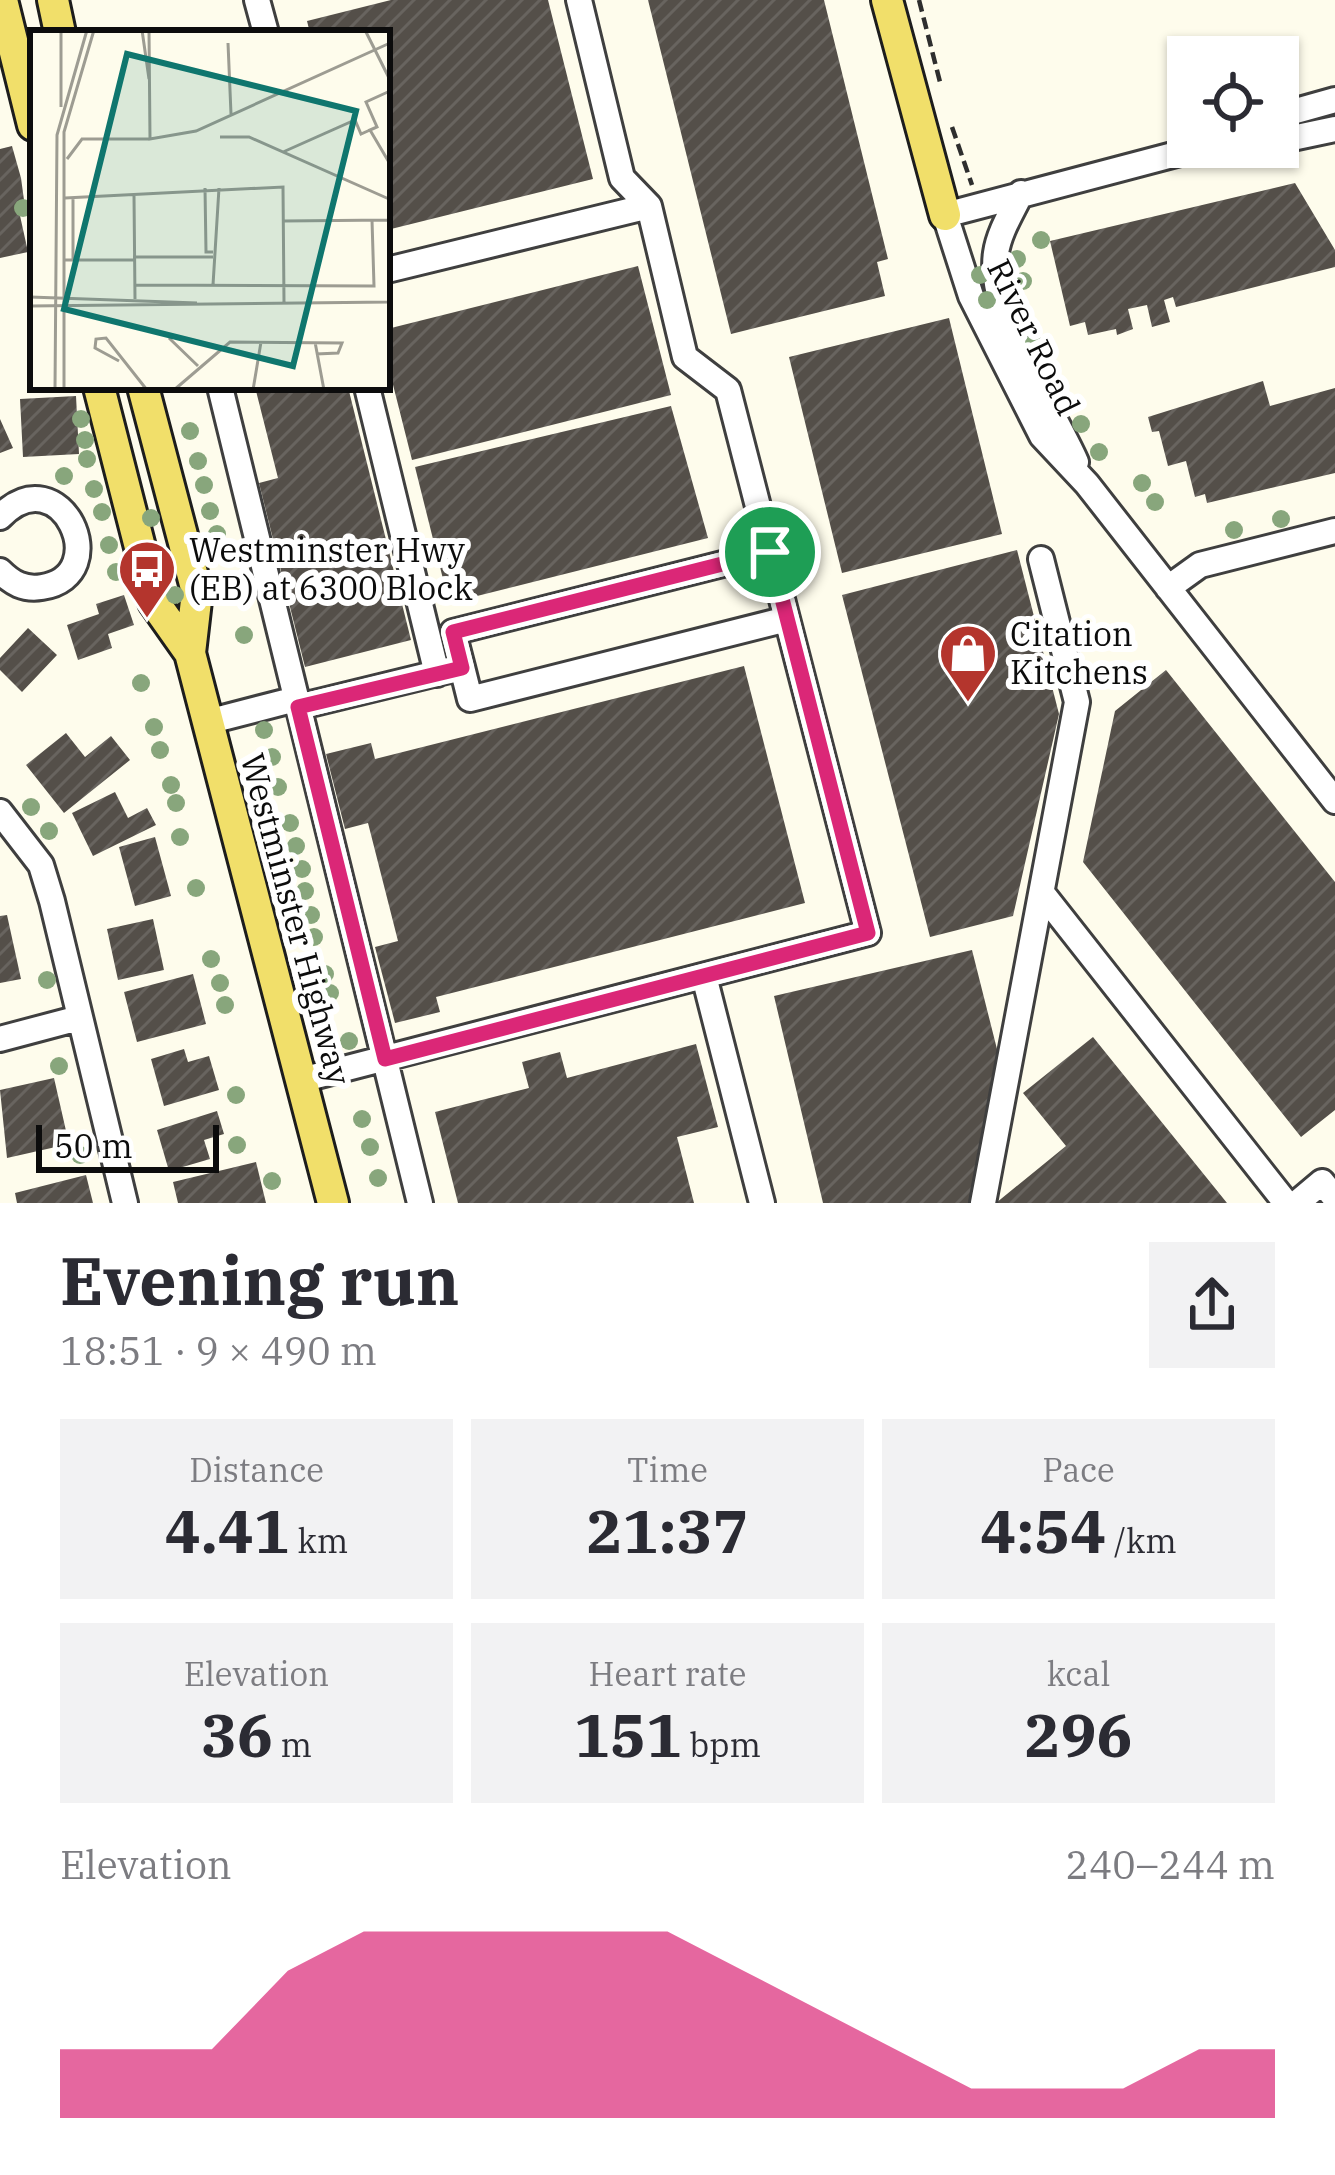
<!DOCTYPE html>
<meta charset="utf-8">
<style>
body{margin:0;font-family:"IBM Plex Serif",serif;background:#f2f2f3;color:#2b2b33;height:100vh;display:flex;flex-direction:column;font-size:45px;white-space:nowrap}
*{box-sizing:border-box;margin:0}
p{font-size:39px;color:#7c7c81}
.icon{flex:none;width:66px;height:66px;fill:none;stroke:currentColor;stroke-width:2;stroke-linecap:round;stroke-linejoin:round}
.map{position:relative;height:1203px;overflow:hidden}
.drawer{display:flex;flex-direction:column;background:#fff;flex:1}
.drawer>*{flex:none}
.fabs{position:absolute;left:1167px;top:36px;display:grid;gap:24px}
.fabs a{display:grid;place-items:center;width:132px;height:132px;border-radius:0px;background:#fff;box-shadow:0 3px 9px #0004;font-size:60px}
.scale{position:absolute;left:36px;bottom:30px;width:183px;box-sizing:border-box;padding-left:12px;border:6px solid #0c0c0c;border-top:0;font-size:33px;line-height:42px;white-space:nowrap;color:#0c0c0c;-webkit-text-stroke:9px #fff;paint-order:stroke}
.pin{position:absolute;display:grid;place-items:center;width:102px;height:102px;color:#fff;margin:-51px;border:6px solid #fff;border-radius:50%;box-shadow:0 3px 12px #0007}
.round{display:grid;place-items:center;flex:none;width:126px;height:126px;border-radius:0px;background:#f2f2f3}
.headline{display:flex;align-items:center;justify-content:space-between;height:204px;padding:0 60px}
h1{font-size:66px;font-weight:800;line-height:90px}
.metrics{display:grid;grid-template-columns:repeat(3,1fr);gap:18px;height:204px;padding:12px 60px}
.metrics div{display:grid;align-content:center;border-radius:0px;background:#f2f2f3;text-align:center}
.metrics b{font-size:60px;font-weight:800}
.metrics small{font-size:33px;font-weight:400}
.metrics p{font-size:33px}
.chart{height:336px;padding:24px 60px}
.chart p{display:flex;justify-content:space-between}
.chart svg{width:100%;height:216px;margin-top:12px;fill:#db2777;opacity:.7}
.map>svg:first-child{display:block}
.building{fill:url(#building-hatch)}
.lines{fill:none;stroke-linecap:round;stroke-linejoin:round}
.minor-casing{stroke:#3f3f3f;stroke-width:30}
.major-casing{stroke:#1d1d1d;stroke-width:36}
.path{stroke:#2e2e2e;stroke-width:4.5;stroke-dasharray:12 6;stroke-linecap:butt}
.minor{stroke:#fff;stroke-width:24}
.major{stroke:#f1df6a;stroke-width:30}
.tree{fill:#88a67c}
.route-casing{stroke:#fff;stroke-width:24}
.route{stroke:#db2777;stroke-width:15}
.labels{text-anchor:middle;stroke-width:12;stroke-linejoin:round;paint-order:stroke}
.street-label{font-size:33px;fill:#0c0c0c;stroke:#fff}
.poi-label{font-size:33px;fill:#0c0c0c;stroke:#fff;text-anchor:start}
.inset-road{fill:none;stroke:#9d9c92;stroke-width:3}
.view{fill:#0f766e;fill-opacity:0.15;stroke:#0f766e;stroke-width:6}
.inset-edge{fill:none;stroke:#0c0c0c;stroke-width:6}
</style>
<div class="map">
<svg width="1335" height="1203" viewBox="0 0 1335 1203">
<defs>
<pattern id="building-hatch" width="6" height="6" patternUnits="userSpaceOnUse" patternTransform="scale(3)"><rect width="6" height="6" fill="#544f49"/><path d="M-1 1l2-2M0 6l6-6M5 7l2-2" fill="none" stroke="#68645f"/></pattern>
</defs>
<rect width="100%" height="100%" fill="#fefcec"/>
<path class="building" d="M391 0H548L593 179 387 230V33H310L307 21Z
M648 0H824L888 259 877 262 885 296 731 334Z
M12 146 21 178 24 200 17 202 28 252 0 258V149Z
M1295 183 1335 250V267L1176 307 1173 297 1164 300 1170 322 1152 327 1147 305 1128 309 1133 329 1117 335 1116 329 1088 335 1085 322 1070 326 1050 241Z
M638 266 671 395 412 460 387 361V329Z
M949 318 1002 534 842 573 789 357Z
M1263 381 1270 406 1335 388V473L1207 503 1205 494 1195 497 1186 461 1168 466 1159 431 1152 432 1148 417Z
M255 387H348L411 640 305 667 259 483 278 478Z
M76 396 79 454 23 457 20 399Z
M671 406 708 538 449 603 415 467Z
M0 419 13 448 0 453Z
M1017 550 1059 714 1013 916 930 937 842 595Z
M124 595 134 625 108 634 112 648 78 660 67 625 99 614 96 604Z
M28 628 57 655 22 692 0 670V658Z
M744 666 805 903 436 997 440 1012 395 1023 375 947 398 941 368 823 345 829 326 754 371 743 375 759Z
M1166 670 1335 882V1110L1301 1137 1083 862 1115 711Z
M66 733 85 757 111 736 130 760 64 813 26 765Z
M115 792 128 818 147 808 156 825 93 856 72 813Z
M155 837 171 896 135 906 119 847Z
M7 915 21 979 0 983V916Z
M153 919 164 970 118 980 107 929Z
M972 950 1000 1061 969 1203H823L774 996Z
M193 974 206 1024 137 1042 124 992Z
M1093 1037 1227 1203H996L1066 1146 1023 1093Z
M696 1044 718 1127 677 1137 694 1203H458L435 1112 529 1088 522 1062 560 1052 567 1078Z
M184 1049 188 1062 209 1056 219 1090 164 1106 151 1059Z
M54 1078 69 1144 7 1158 0 1090Z
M217 1111 224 1134 204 1140 210 1159 169 1171 157 1130Z
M256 1162 266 1203H178L173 1182Z
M86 1175 93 1203H17L15 1193Z"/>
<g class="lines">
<defs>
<path id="minor" d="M257 0 266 33
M1278 116 1335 100
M1278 141 1335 129
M1203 147 945 215 971 296 1042 436 1087 484 1335 801
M1021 193C1012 212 999 232 996 253 987 312 1052 408 1076 462
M387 270 649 206
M220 387 420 1203
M367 387 437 674
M0 517C61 454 116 576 42 587 24 590 12 583 0 571
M1168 588 1200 565 1335 531
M462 667 453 632 770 552
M298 707 462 667 470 699 787 619
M207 722 296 699
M0 812 41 865 52 901 125 1203
M1042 893 1286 1203
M704 976 762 1203
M0 1039 79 1018
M301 1080 868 933 728 390 685 357 649 206 622 178 579 0
M983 1203 1077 702 1041 559
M1297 1203 1322 1182 1335 1198"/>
<path id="major" d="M2 0 33 125
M53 0 60 33
M887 0 945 215
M99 387 154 602 190 653 333 1203
M143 387 197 592 190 653"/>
</defs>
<use href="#minor" class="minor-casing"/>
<use href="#major" class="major-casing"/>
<path class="path" d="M919 0 940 82
M952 127 972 185"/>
<use href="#minor" class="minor"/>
<use href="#major" class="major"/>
</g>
<g class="tree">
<circle cx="23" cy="208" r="9"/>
<circle cx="1041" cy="240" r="9"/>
<circle cx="1017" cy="259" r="9"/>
<circle cx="980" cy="275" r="9"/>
<circle cx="1023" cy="281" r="9"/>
<circle cx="987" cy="300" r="9"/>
<circle cx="1021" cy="314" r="9"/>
<circle cx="1034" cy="343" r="9"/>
<circle cx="1052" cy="381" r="9"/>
<circle cx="81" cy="419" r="9"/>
<circle cx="1081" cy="424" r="9"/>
<circle cx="190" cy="431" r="9"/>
<circle cx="85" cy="440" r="9"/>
<circle cx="1099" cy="452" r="9"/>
<circle cx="87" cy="459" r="9"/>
<circle cx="198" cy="461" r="9"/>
<circle cx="64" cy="476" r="9"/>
<circle cx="1142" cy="483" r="9"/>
<circle cx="204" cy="485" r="9"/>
<circle cx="94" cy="489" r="9"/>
<circle cx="1155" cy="502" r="9"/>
<circle cx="210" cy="511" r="9"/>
<circle cx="102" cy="512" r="9"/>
<circle cx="151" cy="518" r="9"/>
<circle cx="1281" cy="519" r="9"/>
<circle cx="1234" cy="530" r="9"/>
<circle cx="217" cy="534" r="9"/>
<circle cx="109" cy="545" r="9"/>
<circle cx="224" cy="556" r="9"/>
<circle cx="116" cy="572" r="9"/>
<circle cx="226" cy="587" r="9"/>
<circle cx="175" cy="595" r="9"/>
<circle cx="244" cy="635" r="9"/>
<circle cx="141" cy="683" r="9"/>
<circle cx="154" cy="727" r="9"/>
<circle cx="264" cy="730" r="9"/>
<circle cx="160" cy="750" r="9"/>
<circle cx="272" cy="757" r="9"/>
<circle cx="171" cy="785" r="9"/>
<circle cx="278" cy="787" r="9"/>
<circle cx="176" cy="803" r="9"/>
<circle cx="31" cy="807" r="9"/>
<circle cx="290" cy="823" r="9"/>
<circle cx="49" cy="831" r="9"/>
<circle cx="180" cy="837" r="9"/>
<circle cx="296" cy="846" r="9"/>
<circle cx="302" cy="869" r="9"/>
<circle cx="196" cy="888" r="9"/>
<circle cx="305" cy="891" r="9"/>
<circle cx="311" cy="915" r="9"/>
<circle cx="314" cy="937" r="9"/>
<circle cx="211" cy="959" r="9"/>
<circle cx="325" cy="974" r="9"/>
<circle cx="47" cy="980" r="9"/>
<circle cx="220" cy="983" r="9"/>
<circle cx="330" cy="993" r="9"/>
<circle cx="225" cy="1005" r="9"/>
<circle cx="349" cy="1041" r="9"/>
<circle cx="59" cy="1066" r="9"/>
<circle cx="236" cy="1095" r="9"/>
<circle cx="362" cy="1119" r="9"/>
<circle cx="237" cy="1145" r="9"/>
<circle cx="370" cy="1147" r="9"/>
<circle cx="80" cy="1155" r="9"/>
<circle cx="378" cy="1178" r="9"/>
<circle cx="272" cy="1181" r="9"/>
</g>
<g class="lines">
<defs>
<path id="route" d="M770 552 868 933 385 1059 298 707 462 668 453 632Z"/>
</defs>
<use href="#route" class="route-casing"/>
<use href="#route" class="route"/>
</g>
<defs>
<symbol id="bus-pin" viewBox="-11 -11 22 30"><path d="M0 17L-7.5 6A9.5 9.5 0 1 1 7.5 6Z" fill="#b4352d" stroke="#fff"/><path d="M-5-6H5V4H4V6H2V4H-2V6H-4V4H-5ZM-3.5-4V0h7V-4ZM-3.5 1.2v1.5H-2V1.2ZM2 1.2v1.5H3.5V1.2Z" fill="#fff"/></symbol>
<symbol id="shop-pin" viewBox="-11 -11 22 30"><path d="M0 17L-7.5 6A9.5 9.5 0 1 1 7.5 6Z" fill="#b4352d" stroke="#fff"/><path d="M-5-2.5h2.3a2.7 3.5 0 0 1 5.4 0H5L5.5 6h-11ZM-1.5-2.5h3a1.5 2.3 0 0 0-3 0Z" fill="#fff"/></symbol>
</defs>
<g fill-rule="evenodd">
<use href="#bus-pin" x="114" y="536" width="66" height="90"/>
<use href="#shop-pin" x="935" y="620" width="66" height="90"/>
</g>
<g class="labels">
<g class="street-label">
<text transform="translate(1034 337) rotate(64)" y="12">River Road</text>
<text transform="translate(296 919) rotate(75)" y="12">Westminster Highway</text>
</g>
<g class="poi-label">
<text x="189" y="562">Westminster Hwy<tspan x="189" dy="38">(EB) at 6300 Block</tspan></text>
<text x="1010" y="646">Citation<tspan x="1010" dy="38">Kitchens</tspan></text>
</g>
</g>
<g transform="translate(30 30)">
<rect width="360" height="360" fill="#fefcec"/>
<path class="inset-road" d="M31 0V77M112 0 119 49M119 0 120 109 166 101 360 13M335 0 360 50M198 13 201 84M360 61 336 72 347 97 340 100 360 134M190 107H219L359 169M253 122 325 90 331 104 340 100M37 129 52 109H120M175 158 176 222H183M104 165 105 269M35 168 253 157 254 272M43 168V230M359 169V272M253 191 359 190M103 227H183M35 230H105M105 255 344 256 342 190M183 255 189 158M0 267 167 273M0 276 360 272M139 308 168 336M285 312 294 360M89 331 65 318 66 309 76 308 117 360M25 360 27 105 57 0M34 360V102L64 0M144 360 200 312 312 313 308 323 286 324M223 360 231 312"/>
<path class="view" d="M97 24 326 81 263 336 34 279Z"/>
<rect width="360" height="360" class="inset-edge"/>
</g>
</svg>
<div class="fabs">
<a><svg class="icon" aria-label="locate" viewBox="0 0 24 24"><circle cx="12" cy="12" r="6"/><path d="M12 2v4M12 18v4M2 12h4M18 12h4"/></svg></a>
</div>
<div class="scale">50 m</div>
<div class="pin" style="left:770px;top:552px;background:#1e9e55"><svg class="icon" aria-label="arrive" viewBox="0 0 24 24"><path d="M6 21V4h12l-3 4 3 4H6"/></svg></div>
</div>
<section class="drawer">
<div class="headline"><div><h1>Evening run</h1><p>18:51 · 9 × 490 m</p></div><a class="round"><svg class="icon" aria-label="share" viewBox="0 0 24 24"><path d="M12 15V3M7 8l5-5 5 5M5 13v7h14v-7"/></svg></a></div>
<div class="metrics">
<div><p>Distance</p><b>4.41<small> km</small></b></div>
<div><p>Time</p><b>21:37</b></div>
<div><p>Pace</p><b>4:54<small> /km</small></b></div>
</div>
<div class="metrics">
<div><p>Elevation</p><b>36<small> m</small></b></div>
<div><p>Heart rate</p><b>151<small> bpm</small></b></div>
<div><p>kcal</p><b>296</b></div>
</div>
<div class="chart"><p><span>Elevation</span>240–244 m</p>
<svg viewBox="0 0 160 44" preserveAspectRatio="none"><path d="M0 44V30L10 30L20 30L30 14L40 6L50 6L60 6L70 6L80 6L90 14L100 22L110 30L120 38L130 38L140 38L150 30L160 30V44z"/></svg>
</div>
</section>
